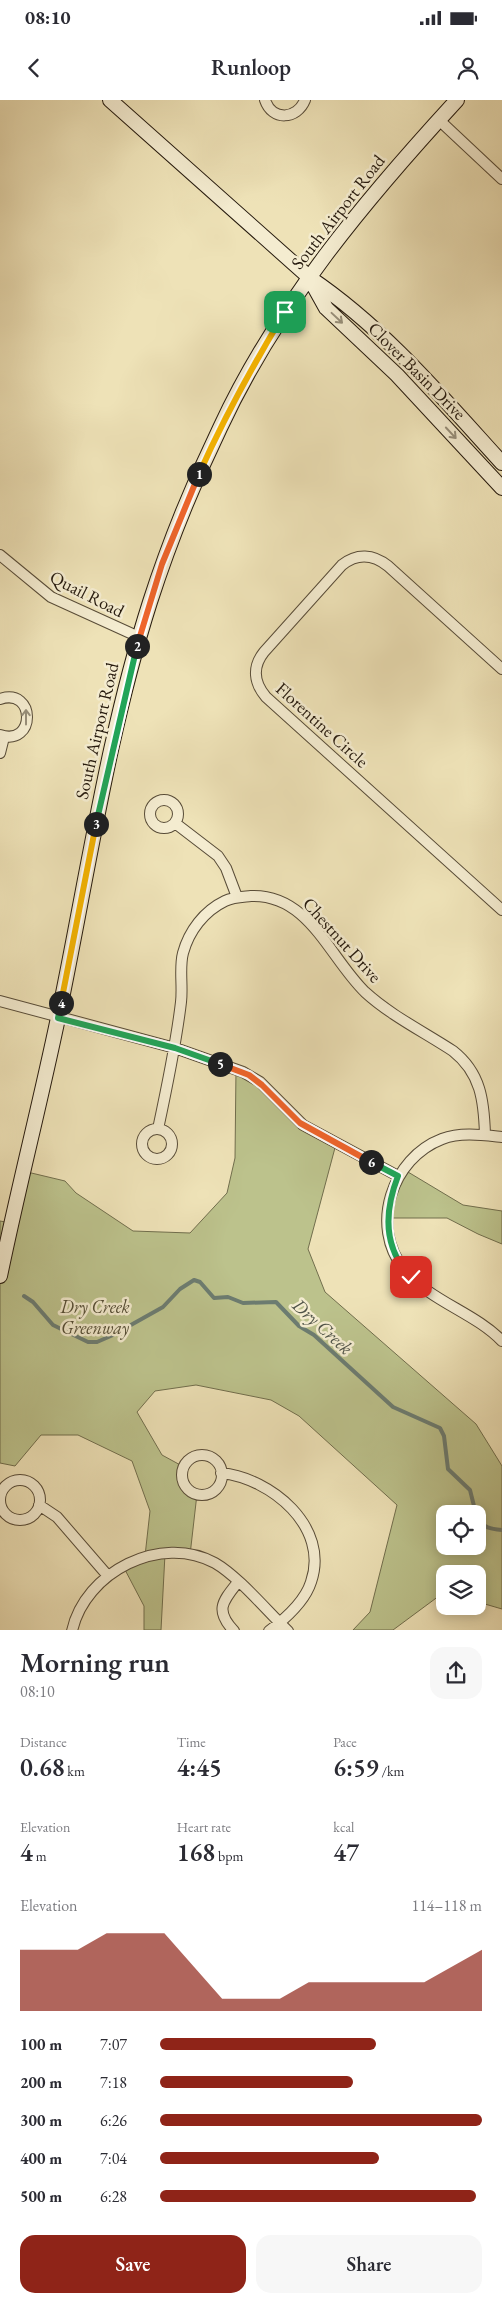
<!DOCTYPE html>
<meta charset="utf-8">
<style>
body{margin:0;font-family:"EB Garamond",serif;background:#f7f7f7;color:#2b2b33;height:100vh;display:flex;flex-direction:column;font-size:19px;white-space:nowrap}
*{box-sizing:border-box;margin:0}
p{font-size:16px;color:#7c7c81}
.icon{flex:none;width:28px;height:28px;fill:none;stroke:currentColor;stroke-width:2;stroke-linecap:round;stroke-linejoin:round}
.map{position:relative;height:1530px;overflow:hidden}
.details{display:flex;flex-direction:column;background:#fff;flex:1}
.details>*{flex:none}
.controls{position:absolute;left:436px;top:1405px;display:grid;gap:10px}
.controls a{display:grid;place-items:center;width:50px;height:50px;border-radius:10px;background:#fff;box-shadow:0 2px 12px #0003;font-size:25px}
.pin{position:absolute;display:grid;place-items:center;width:42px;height:42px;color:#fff;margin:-21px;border-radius:10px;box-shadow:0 2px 8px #0006}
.km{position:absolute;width:25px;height:25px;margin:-12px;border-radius:50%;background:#222;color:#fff;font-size:14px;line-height:25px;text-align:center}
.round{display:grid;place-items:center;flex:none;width:52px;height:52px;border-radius:15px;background:#f7f7f7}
.head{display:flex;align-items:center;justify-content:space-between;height:85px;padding:0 20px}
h1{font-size:28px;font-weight:600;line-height:38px}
.stats{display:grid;grid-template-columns:repeat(3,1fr);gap:8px;height:85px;padding:5px 20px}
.stats div{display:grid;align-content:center}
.stats b{font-size:25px;font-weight:600}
.stats small{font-size:14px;font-weight:400}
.stats p{font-size:14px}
.chart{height:140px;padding:10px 20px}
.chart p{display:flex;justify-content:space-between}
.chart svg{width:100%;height:90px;margin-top:5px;fill:#8f2418;opacity:.7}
.button{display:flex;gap:10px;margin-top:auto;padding:10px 20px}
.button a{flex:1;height:58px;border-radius:15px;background:#8f2418;color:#fff;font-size:20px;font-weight:600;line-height:58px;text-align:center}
.button a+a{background:#f7f7f7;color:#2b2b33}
ul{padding:0 20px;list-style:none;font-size:16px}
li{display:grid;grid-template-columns:80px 60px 1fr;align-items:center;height:38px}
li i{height:12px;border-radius:6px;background:#8f2418}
.status{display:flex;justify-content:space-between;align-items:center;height:35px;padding:0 25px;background:#fff;direction:ltr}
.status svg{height:14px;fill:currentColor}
header{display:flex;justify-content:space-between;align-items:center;height:65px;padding:0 20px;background:#fff;font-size:22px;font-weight:600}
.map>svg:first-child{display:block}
.green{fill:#bcc28c;stroke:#716e4d;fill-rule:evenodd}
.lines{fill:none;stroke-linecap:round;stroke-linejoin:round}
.stream{stroke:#6c7c71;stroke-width:4}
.street-casing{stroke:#584c38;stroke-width:12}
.secondary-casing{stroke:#261a0e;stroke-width:16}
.street{stroke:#f4ecd0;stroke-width:10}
.secondary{stroke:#f4ecd0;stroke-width:14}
.oneway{stroke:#978e79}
.split-1-casing{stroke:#fff;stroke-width:10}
.split-2-casing{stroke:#fff;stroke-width:10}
.split-3-casing{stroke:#fff;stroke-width:10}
.split-4-casing{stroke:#fff;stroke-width:10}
.split-5-casing{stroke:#fff;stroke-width:10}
.split-6-casing{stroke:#fff;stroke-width:10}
.split-7-casing{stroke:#fff;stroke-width:10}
.split-1{stroke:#f5b400;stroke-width:6}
.split-2{stroke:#f0652b;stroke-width:6}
.split-3{stroke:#22a559;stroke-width:6}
.split-4{stroke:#f5b400;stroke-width:6}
.split-5{stroke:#22a559;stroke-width:6}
.split-6{stroke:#f0652b;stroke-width:6}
.split-7{stroke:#22a559;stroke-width:6}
.labels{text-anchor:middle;stroke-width:5;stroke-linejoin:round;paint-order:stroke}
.street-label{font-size:18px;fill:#261a0e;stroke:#f4ecd0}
.park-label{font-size:18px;font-style:italic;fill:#534c34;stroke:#f4ecd0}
.water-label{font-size:19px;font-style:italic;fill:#4f5348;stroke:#f4ecd0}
</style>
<div class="status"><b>08:10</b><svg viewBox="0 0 49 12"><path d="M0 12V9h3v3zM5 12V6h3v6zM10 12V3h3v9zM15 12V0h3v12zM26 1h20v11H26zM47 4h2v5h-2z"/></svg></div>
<header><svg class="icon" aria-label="back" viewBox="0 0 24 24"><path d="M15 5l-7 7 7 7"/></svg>Runloop<svg class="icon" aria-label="person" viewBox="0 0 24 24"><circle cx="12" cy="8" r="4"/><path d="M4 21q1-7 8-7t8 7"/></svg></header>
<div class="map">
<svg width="502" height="1531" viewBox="0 0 502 1531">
<rect width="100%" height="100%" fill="#eee2b7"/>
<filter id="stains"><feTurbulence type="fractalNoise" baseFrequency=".004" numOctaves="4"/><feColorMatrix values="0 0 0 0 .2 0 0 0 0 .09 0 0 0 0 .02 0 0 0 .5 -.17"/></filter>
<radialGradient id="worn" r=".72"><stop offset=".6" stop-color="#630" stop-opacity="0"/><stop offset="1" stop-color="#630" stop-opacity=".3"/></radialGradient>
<path class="green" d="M236 969 243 972 293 1017 336 1044 308 1149 325 1192 476 1324 502 1366V1509L478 1502V1474H445V1493H443L393 1530H353L370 1512 397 1405 299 1316 271 1300 196 1285 155 1291 137 1312 162 1355 184 1367C180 1380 185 1389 197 1394L190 1455 165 1454 161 1530H144V1506L123 1466 145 1456 150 1411 132 1361 78 1335H41L15 1366 0 1363V1121L11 1123 23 1071 65 1081 76 1093 133 1131 190 1133 227 1093 235 1058ZM445 1414H478V1446H445Z
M403 1069 463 1105 502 1111V1144L478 1134 447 1118H387Z"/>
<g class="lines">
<path class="stream" d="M24 1196 33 1202 53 1225 88 1242H97L113 1235 163 1207 180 1189 194 1180 200 1182 214 1198 228 1197 243 1203 276 1202 299 1226 314 1235 393 1307 440 1328 444 1336 448 1369 470 1390 476 1414
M478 1418C483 1428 491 1429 502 1430"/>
<defs>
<path id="street" d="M265 0C272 21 297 20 305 0
M439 20 502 79
M0 455 51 497 139 537
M502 569 388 466C373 454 357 453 342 465L264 552C252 567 254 583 266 597L502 810
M0 599C36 587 36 647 0 635
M0 653 4 637
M150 714a14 14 0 1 1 28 0a14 14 0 1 1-28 0Z
M175 723 218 756 226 768 237 797
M0 901 175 948 243 972 260 982 303 1025 398 1076
M158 1029C167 987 176 945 181 902 183 886 179 868 183 853 189 831 204 811 225 801 233 797 241 797 251 796 309 794 329 857 365 892 390 915 424 932 453 951 481 973 484 1001 485 1035
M142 1044a15 15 0 1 1 30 0a15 15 0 1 1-30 0Z
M502 1037C482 1035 461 1032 442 1039 392 1058 369 1126 404 1169 429 1201 474 1212 502 1241
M182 1375a20 20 0 1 1 40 0a20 20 0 1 1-40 0Z
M221 1373C271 1378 330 1427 311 1482 305 1501 285 1519 269 1531
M0 1400a20 20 0 1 1 40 0a20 20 0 1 1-40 0Z
M39 1405 57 1417 108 1476
M72 1531C85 1472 161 1433 215 1463 239 1477 267 1511 288 1531
M234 1531C214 1510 223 1501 238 1482"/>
<path id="secondary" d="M110 0 310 178C384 228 442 297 502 363
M311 181 326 208 397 275 502 388
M0 1176C18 1089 40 1004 58 918 87 779 107 637 150 502 169 443 193 384 220 328 277 205 366 99 457 0"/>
</defs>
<use href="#street" class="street-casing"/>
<use href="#secondary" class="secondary-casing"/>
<use href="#street" class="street"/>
<use href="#secondary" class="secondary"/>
</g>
<defs><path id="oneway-shaft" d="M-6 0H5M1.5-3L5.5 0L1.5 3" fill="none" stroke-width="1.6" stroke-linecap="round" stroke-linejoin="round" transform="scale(1.25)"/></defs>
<g class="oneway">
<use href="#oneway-shaft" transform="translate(337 218) rotate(43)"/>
<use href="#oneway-shaft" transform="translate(451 333) rotate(47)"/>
<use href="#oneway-shaft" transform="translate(26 617) rotate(-90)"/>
</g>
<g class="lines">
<defs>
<path id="split-1" d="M199 374C224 318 253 265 285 212"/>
<path id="split-2" d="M137 546 162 464 199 374"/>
<path id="split-3" d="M96 724 137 546"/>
<path id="split-4" d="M61 903 96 724"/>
<path id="split-5" d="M61 903 58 918 175 948 220 964"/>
<path id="split-6" d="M220 964 249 975 262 985 300 1023 371 1062"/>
<path id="split-7" d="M371 1062 398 1076C384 1112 383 1148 411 1177"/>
</defs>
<use href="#split-1" class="split-1-casing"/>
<use href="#split-2" class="split-2-casing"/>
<use href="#split-3" class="split-3-casing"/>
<use href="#split-4" class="split-4-casing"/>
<use href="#split-5" class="split-5-casing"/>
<use href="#split-6" class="split-6-casing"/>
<use href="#split-7" class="split-7-casing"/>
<use href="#split-1" class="split-1"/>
<use href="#split-2" class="split-2"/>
<use href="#split-3" class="split-3"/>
<use href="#split-4" class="split-4"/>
<use href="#split-5" class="split-5"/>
<use href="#split-6" class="split-6"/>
<use href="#split-7" class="split-7"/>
</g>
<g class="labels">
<g class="street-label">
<text transform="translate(338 112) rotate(-52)" y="6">South Airport Road</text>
<text transform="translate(417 271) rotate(45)" y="6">Clover Basin Drive</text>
<text transform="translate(87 494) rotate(27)" y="6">Quail Road</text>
<text transform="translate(322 625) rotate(42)" y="6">Florentine Circle</text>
<text transform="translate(97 631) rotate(-77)" y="6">South Airport Road</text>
<text transform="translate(342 840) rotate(48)" y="6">Chestnut Drive</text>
</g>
<g class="park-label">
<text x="95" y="1213">Dry Creek<tspan x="95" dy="21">Greenway</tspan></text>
</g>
<g class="water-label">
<text transform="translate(323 1226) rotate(42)" y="7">Dry Creek</text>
</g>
</g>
<rect width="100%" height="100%" filter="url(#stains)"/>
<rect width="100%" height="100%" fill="url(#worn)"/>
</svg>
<div class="controls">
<a><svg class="icon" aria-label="locate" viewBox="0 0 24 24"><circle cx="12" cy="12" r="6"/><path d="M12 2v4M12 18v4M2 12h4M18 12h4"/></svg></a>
<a><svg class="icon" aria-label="layers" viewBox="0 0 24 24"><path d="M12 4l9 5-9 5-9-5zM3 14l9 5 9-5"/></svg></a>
</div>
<div class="pin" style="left:285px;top:212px;background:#1e9e55"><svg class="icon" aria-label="arrive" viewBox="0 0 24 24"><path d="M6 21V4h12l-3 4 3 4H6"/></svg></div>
<div class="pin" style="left:411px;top:1177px;background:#d93025"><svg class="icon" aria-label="check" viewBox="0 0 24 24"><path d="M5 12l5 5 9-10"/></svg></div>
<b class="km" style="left:199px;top:374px">1</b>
<b class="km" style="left:137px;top:546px">2</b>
<b class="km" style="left:96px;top:724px">3</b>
<b class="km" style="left:61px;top:903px">4</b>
<b class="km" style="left:220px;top:964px">5</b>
<b class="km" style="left:371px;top:1062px">6</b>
</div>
<section class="details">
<div class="head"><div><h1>Morning run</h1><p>08:10</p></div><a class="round"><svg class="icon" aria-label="share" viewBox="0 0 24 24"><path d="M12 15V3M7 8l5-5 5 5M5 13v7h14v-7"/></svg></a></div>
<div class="stats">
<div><p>Distance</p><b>0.68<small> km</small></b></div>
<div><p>Time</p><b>4:45</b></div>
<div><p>Pace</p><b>6:59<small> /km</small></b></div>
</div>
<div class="stats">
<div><p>Elevation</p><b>4<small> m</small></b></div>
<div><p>Heart rate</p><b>168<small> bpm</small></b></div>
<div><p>kcal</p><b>47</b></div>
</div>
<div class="chart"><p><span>Elevation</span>114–118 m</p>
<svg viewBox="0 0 160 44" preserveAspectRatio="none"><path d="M0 44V14L10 14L20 14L30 6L40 6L50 6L60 22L70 38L80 38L90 38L100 30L110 30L120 30L130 30L140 30L150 22L160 14V44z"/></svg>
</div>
<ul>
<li><b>100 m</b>7:07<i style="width:67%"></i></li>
<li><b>200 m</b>7:18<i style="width:60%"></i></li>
<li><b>300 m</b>6:26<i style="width:100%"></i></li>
<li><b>400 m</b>7:04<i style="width:68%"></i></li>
<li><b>500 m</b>6:28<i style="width:98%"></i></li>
</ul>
<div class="button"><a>Save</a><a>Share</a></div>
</section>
